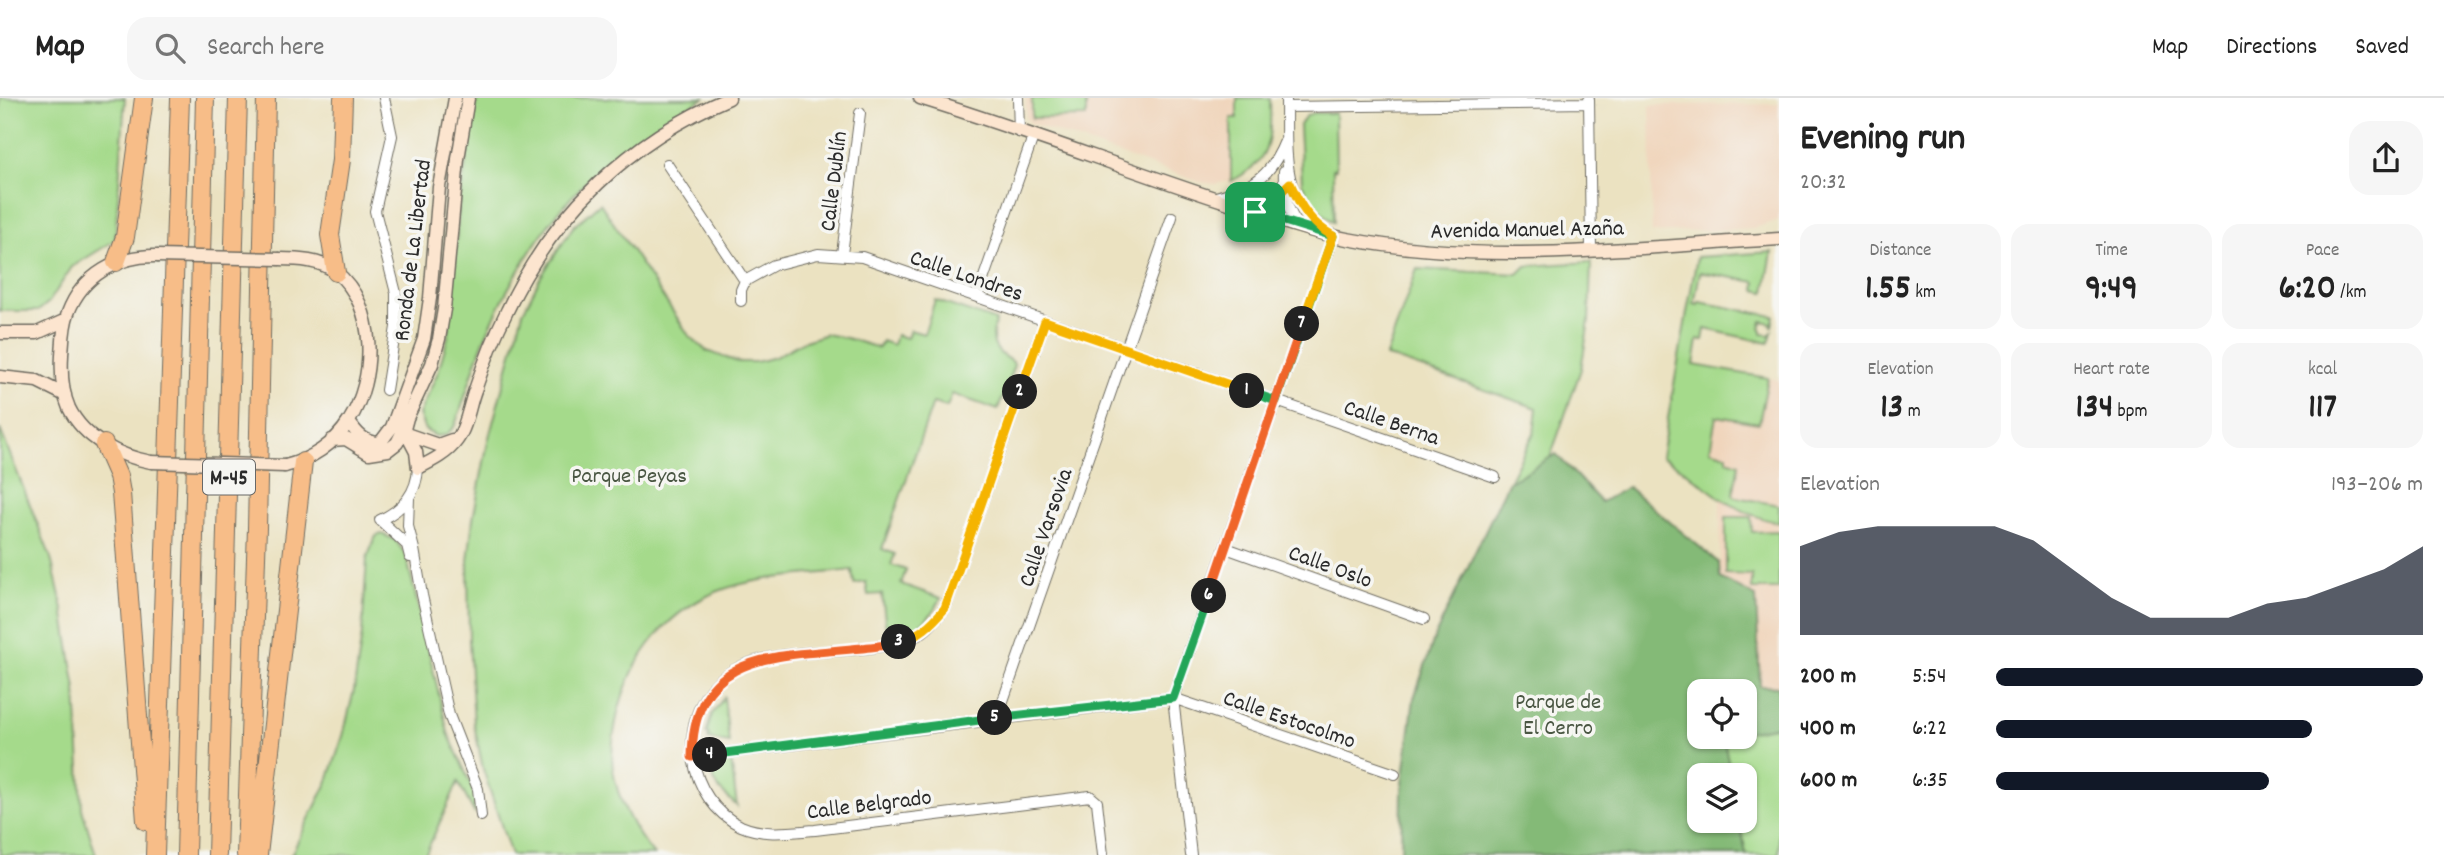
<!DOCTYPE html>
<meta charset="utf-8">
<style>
body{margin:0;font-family:Dekko,sans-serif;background:#f6f6f6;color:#222;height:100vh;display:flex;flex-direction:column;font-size:26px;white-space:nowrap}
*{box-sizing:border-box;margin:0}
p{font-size:23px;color:#767676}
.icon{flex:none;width:38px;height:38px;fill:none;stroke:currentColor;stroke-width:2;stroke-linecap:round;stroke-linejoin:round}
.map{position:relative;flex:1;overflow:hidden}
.panel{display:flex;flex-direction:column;background:#fff;width:665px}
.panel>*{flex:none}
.buttons{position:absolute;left:1687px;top:581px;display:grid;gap:14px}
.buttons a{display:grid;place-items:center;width:70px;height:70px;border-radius:14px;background:#fff;box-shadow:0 2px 5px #0004;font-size:35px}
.pin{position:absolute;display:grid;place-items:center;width:60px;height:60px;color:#fff;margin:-30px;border-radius:14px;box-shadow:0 4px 10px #0006}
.km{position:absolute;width:35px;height:35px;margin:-18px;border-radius:50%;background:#222;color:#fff;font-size:19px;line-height:35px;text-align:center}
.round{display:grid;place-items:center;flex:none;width:74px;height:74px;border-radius:21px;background:#f6f6f6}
.summary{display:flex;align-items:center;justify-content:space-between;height:119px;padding:0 21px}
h1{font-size:38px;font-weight:800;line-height:52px}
.metrics{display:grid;grid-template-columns:repeat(3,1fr);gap:10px;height:119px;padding:7px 21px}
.metrics div{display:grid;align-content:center;border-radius:18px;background:#f6f6f6;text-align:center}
.metrics b{font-size:35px;font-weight:800}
.metrics small{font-size:19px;font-weight:400}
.metrics p{font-size:19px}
.chart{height:196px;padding:14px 21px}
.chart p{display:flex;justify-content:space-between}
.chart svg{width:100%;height:126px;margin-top:7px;fill:#111827;opacity:.7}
ul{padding:0 21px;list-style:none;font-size:23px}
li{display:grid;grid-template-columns:112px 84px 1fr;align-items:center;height:52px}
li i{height:18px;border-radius:9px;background:#111827}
header{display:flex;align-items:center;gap:42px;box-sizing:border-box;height:98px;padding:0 35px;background:#fff;border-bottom:2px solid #e0e0e0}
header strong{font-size:33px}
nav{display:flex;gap:38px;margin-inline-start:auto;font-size:24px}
.search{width:490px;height:63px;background:#f6f6f6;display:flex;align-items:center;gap:18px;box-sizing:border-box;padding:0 24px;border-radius:21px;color:#767676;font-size:26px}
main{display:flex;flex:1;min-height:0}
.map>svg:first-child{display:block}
.built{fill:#f0d5bc}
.green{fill:#a5da8b;stroke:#68825b;stroke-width:2}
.forest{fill:#84ba77;stroke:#587251;stroke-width:2}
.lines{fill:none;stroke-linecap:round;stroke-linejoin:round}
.street-casing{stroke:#6e6b60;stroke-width:12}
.secondary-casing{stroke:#6e6b60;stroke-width:15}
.highway-casing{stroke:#6e6b60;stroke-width:20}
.street{stroke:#fff;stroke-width:10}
.secondary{stroke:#fce5cf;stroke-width:12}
.highway{stroke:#f7bd88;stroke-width:18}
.secondary-bridge-casing{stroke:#6e6b60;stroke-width:15;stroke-linecap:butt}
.secondary-bridge{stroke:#fce5cf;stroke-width:12}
.split-1-casing{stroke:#fff;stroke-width:14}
.split-2-casing{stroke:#fff;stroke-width:14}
.split-3-casing{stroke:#fff;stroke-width:14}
.split-4-casing{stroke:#fff;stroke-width:14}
.split-5-casing{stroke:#fff;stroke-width:14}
.split-6-casing{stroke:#fff;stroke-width:14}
.split-7-casing{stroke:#fff;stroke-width:14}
.split-8-casing{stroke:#fff;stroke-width:14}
.split-1{stroke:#22a559;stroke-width:9}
.split-2{stroke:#f5b400;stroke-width:9}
.split-3{stroke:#f5b400;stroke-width:9}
.split-4{stroke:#f0652b;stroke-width:9}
.split-5{stroke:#22a559;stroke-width:9}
.split-6{stroke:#22a559;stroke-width:9}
.split-7{stroke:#f0652b;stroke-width:9}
.split-8{stroke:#f5b400;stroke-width:9}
.labels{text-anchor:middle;stroke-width:7;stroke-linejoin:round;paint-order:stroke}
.shield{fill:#f6f6f2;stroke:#686867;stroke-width:2}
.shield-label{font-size:21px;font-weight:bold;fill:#2b2b2b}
.street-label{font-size:23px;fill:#2b2b2b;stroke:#f6f6f2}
.park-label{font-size:23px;fill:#4a5743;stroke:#f6f6f2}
</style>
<header>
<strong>Map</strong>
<div class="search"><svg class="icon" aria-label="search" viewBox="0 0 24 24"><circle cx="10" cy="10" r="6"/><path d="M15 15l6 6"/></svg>Search here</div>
<nav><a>Map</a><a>Directions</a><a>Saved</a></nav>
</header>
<main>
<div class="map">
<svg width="1779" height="757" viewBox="0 0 1779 757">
<rect width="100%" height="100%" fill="#f6f6f2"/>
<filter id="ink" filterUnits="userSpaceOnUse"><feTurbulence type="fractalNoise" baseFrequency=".0143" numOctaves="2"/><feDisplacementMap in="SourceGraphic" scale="14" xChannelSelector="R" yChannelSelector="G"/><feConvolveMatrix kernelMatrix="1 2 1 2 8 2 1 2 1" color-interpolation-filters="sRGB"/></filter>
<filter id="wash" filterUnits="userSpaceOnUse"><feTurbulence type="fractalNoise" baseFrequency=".00686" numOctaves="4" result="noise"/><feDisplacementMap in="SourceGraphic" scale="28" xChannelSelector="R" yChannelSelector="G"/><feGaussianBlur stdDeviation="1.57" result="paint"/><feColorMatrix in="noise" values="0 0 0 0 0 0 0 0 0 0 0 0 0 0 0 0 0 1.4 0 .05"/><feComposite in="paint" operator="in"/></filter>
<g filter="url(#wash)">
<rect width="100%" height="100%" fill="#ebe2c1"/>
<path class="built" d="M1026 0H1237V20L1231 21V83L1215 86 1200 84 1030 25 1026 20Z
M1779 6V122L1754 130 1652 135 1650 7Z
M1678 265 1779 282V589L1760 588 1756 499 1720 480V400L1679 367 1661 359Z"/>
<path class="green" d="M0 0H125L115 142 72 169 49 204 38 213H0Z
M477 0H704C671 20 637 40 607 65 554 109 515 171 488 233 474 264 467 298 454 329L446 337 436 338 425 332 419 316 438 274 449 235 459 105Z
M1032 0H1086V19L1032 20Z
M1237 0H1270C1271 40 1272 64 1231 83V20H1237Z
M1312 15H1335L1336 71H1333L1334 124 1314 109 1302 85 1299 29 1305 19Z
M600 105 690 239 707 253 738 264H756L775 259 802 244 826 236 846 240 879 250 882 243 893 247 896 237 907 240 910 232 924 236 935 202 996 223C989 244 994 254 1013 264L1014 267 998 312 952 296 947 309 933 305 882 451 895 456 891 467 906 472 901 486 941 500C930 524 913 535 887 539L882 496 868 497 866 484 854 486 852 472C810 477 755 478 716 494 661 517 627 567 616 624 613 639 611 656 613 671 617 701 635 735 654 757H511L483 671 474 626 469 543 468 463 473 421 488 343 523 214 540 180 573 129Z
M1772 154 1765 194 1755 192 1756 184 1700 174 1694 206 1698 207 1699 204 1774 218 1772 229 1771 225 1762 223 1760 231 1762 232V236L1769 237 1772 234 1769 245 1705 231 1703 242H1698L1694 267 1768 280 1759 325 1716 318 1710 352 1727 357V362L1739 366 1733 397 1736 399 1779 407V425C1757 420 1738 412 1719 399 1699 385 1683 369 1661 359L1697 159Z
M1591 164 1589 223 1581 271 1550 360 1508 385 1534 335 1537 310 1386 258 1417 171 1518 176 1526 168Z
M0 331 51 460 63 511 76 591 82 711 96 757H0Z
M1726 419H1751L1752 434 1779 433V491H1752V477L1726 476Z
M382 436 395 442 406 457 448 635 475 696V716L458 684 425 757H291L328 683 343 638 354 592 362 536 367 460 376 438Z
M724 599 729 645 708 641 709 636H706L712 616Z
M1779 628V757H1746L1740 723H1745V677H1731L1723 639H1745V634Z
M731 662 737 708 720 692 710 675 716 666Z"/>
<path class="forest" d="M1556 356 1601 404 1628 389 1719 465 1720 480 1756 499 1760 588 1779 589V628L1745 634V593H1699V639H1723L1731 677H1699V723H1740L1746 757H1401L1402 693 1414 600 1435 538 1508 385Z"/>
</g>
<g filter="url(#ink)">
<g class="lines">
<defs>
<path id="street" d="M384 0 392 38 375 113 396 195V229L386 292
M1018 0 1019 34
M1589 1 1591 152
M1286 9 1589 5
M667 66 745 183
M1284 73C1283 93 1286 112 1299 128
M1212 100C1251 90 1270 81 1285 43
M1255 114 1271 104 1285 91
M842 156 860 15
M977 199 1033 39
M741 203V192L745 183 774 167 818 156 862 159 1495 379
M1045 223 945 510C936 521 927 533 914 539 859 564 766 540 719 583 675 623 687 702 741 728 764 738 790 734 815 732L1090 698 1097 704 1103 757
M409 400 408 428 414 451 422 497 449 617 478 691 481 718
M1226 450 1424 521
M410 459 407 447 380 422C402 412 417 395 418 370
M997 620 1172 119
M692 659 1173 600 1395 676
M1191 757 1173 600 1333 138C1279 108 1287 53 1286 0"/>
<path id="secondary" d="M920 0C1021 31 1120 69 1220 102 1262 116 1304 133 1347 141 1489 168 1636 149 1779 141
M280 161C298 161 321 162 336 174 378 208 376 281 349 323 335 346 310 362 285 368
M0 235H37L66 222
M0 279 37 283 65 297
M349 324C357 336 365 345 380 345L392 329 424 241 430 200 439 89 455 0
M404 331 416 354 418 370C432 363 448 355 457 342 467 328 469 308 475 292 484 265 494 239 507 213 553 115 630 42 729 0
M409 337 438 347 452 342
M332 342 346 341 369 355 388 352 397 345 404 331 407 320 432 266 439 241 444 211 458 61 468 0
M151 364C119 358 84 341 69 310 62 294 61 274 62 257 63 243 63 228 68 215 82 177 119 157 157 158"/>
<path id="highway" d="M116 164 125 139 144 0
M336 174 330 137 341 62 343 0
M104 346 118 378 121 395 146 723
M155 757 180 0
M186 757 205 0
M217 757 238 0
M246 757 257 430 266 0
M258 757 303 364"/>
</defs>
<use href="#street" class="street-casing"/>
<use href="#secondary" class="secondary-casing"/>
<use href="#highway" class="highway-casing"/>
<use href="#street" class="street"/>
<use href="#secondary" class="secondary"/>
<use href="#highway" class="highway"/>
<defs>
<path id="secondary-bridge" d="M157 158 280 161
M151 364 285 368"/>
</defs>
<use href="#secondary-bridge" class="secondary-bridge-casing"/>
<use href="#secondary-bridge" class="secondary-bridge"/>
</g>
</g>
<g class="lines" filter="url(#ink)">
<defs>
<path id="split-1" d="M1247 293 1276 303 1333 138 1255 114"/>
<path id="split-2" d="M1020 294 1045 223 1247 293"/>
<path id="split-3" d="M899 544C920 537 931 527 945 510L1020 294"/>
<path id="split-4" d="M710 657 692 659C693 550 780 559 862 550 874 548 888 548 899 544"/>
<path id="split-5" d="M710 657 995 620"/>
<path id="split-6" d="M995 620 1173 600 1209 498"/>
<path id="split-7" d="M1209 498 1302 226"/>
<path id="split-8" d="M1255 114 1271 104 1290 85C1300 108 1310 125 1333 138L1302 226"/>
</defs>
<use href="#split-1" class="split-1-casing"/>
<use href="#split-2" class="split-2-casing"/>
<use href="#split-3" class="split-3-casing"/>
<use href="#split-4" class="split-4-casing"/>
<use href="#split-5" class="split-5-casing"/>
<use href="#split-6" class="split-6-casing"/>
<use href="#split-7" class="split-7-casing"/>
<use href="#split-8" class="split-8-casing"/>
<use href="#split-1" class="split-1"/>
<use href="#split-2" class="split-2"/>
<use href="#split-3" class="split-3"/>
<use href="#split-4" class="split-4"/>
<use href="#split-5" class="split-5"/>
<use href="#split-6" class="split-6"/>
<use href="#split-7" class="split-7"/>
<use href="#split-8" class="split-8"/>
</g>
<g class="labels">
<rect class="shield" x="203" y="361.5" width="52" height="35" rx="5"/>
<g class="shield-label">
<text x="229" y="386">M-45</text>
</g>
<g class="street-label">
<text transform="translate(832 83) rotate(-83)" y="8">Calle Dublín</text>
<text transform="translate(1527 130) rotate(-1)" y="8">Avenida Manuel Azaña</text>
<text transform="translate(411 152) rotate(-83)" y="8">Ronda de La Libertad</text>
<text transform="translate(967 176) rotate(19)" y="8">Calle Londres</text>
<text transform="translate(1392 323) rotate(19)" y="8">Calle Berna</text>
<text transform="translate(1044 429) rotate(-71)" y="8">Calle Varsovia</text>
<text transform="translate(1331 467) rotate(20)" y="8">Calle Oslo</text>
<text transform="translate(1290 620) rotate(19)" y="8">Calle Estocolmo</text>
<text transform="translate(869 705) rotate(-7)" y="8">Calle Belgrado</text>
</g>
<g class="park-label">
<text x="629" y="384">Parque Peyas</text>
<text x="1558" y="610">Parque de<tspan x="1558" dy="26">El Cerro</tspan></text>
</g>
</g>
</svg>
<div class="buttons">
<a><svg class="icon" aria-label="locate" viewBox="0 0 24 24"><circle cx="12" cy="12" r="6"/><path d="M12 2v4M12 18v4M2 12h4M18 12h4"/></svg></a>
<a><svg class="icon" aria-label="layers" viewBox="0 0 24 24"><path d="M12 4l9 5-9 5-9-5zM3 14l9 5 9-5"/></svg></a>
</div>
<div class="pin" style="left:1255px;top:114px;background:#1e9e55"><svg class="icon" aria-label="arrive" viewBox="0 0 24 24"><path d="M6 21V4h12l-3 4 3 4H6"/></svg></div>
<b class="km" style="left:1247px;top:293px">1</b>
<b class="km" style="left:1020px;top:294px">2</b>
<b class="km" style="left:899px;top:544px">3</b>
<b class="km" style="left:710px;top:657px">4</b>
<b class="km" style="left:995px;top:620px">5</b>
<b class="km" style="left:1209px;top:498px">6</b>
<b class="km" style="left:1302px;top:226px">7</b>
</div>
<section class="panel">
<div class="summary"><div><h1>Evening run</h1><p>20:32</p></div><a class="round"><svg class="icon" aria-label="share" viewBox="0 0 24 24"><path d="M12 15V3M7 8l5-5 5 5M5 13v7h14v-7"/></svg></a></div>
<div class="metrics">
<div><p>Distance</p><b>1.55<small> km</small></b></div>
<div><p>Time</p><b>9:49</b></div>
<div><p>Pace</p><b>6:20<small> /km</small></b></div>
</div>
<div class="metrics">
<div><p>Elevation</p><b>13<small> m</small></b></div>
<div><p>Heart rate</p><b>134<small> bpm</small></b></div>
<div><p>kcal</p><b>117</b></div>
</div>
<div class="chart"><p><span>Elevation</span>193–206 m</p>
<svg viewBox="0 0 160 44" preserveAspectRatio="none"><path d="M0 44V13L10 8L20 6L30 6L40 6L50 6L60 11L70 21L80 31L90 38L100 38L110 38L120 33L130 31L140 26L150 21L160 13V44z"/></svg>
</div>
<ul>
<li><b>200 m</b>5:54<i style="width:100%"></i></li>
<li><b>400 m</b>6:22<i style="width:74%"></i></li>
<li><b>600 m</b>6:35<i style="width:64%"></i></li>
</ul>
</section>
</main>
